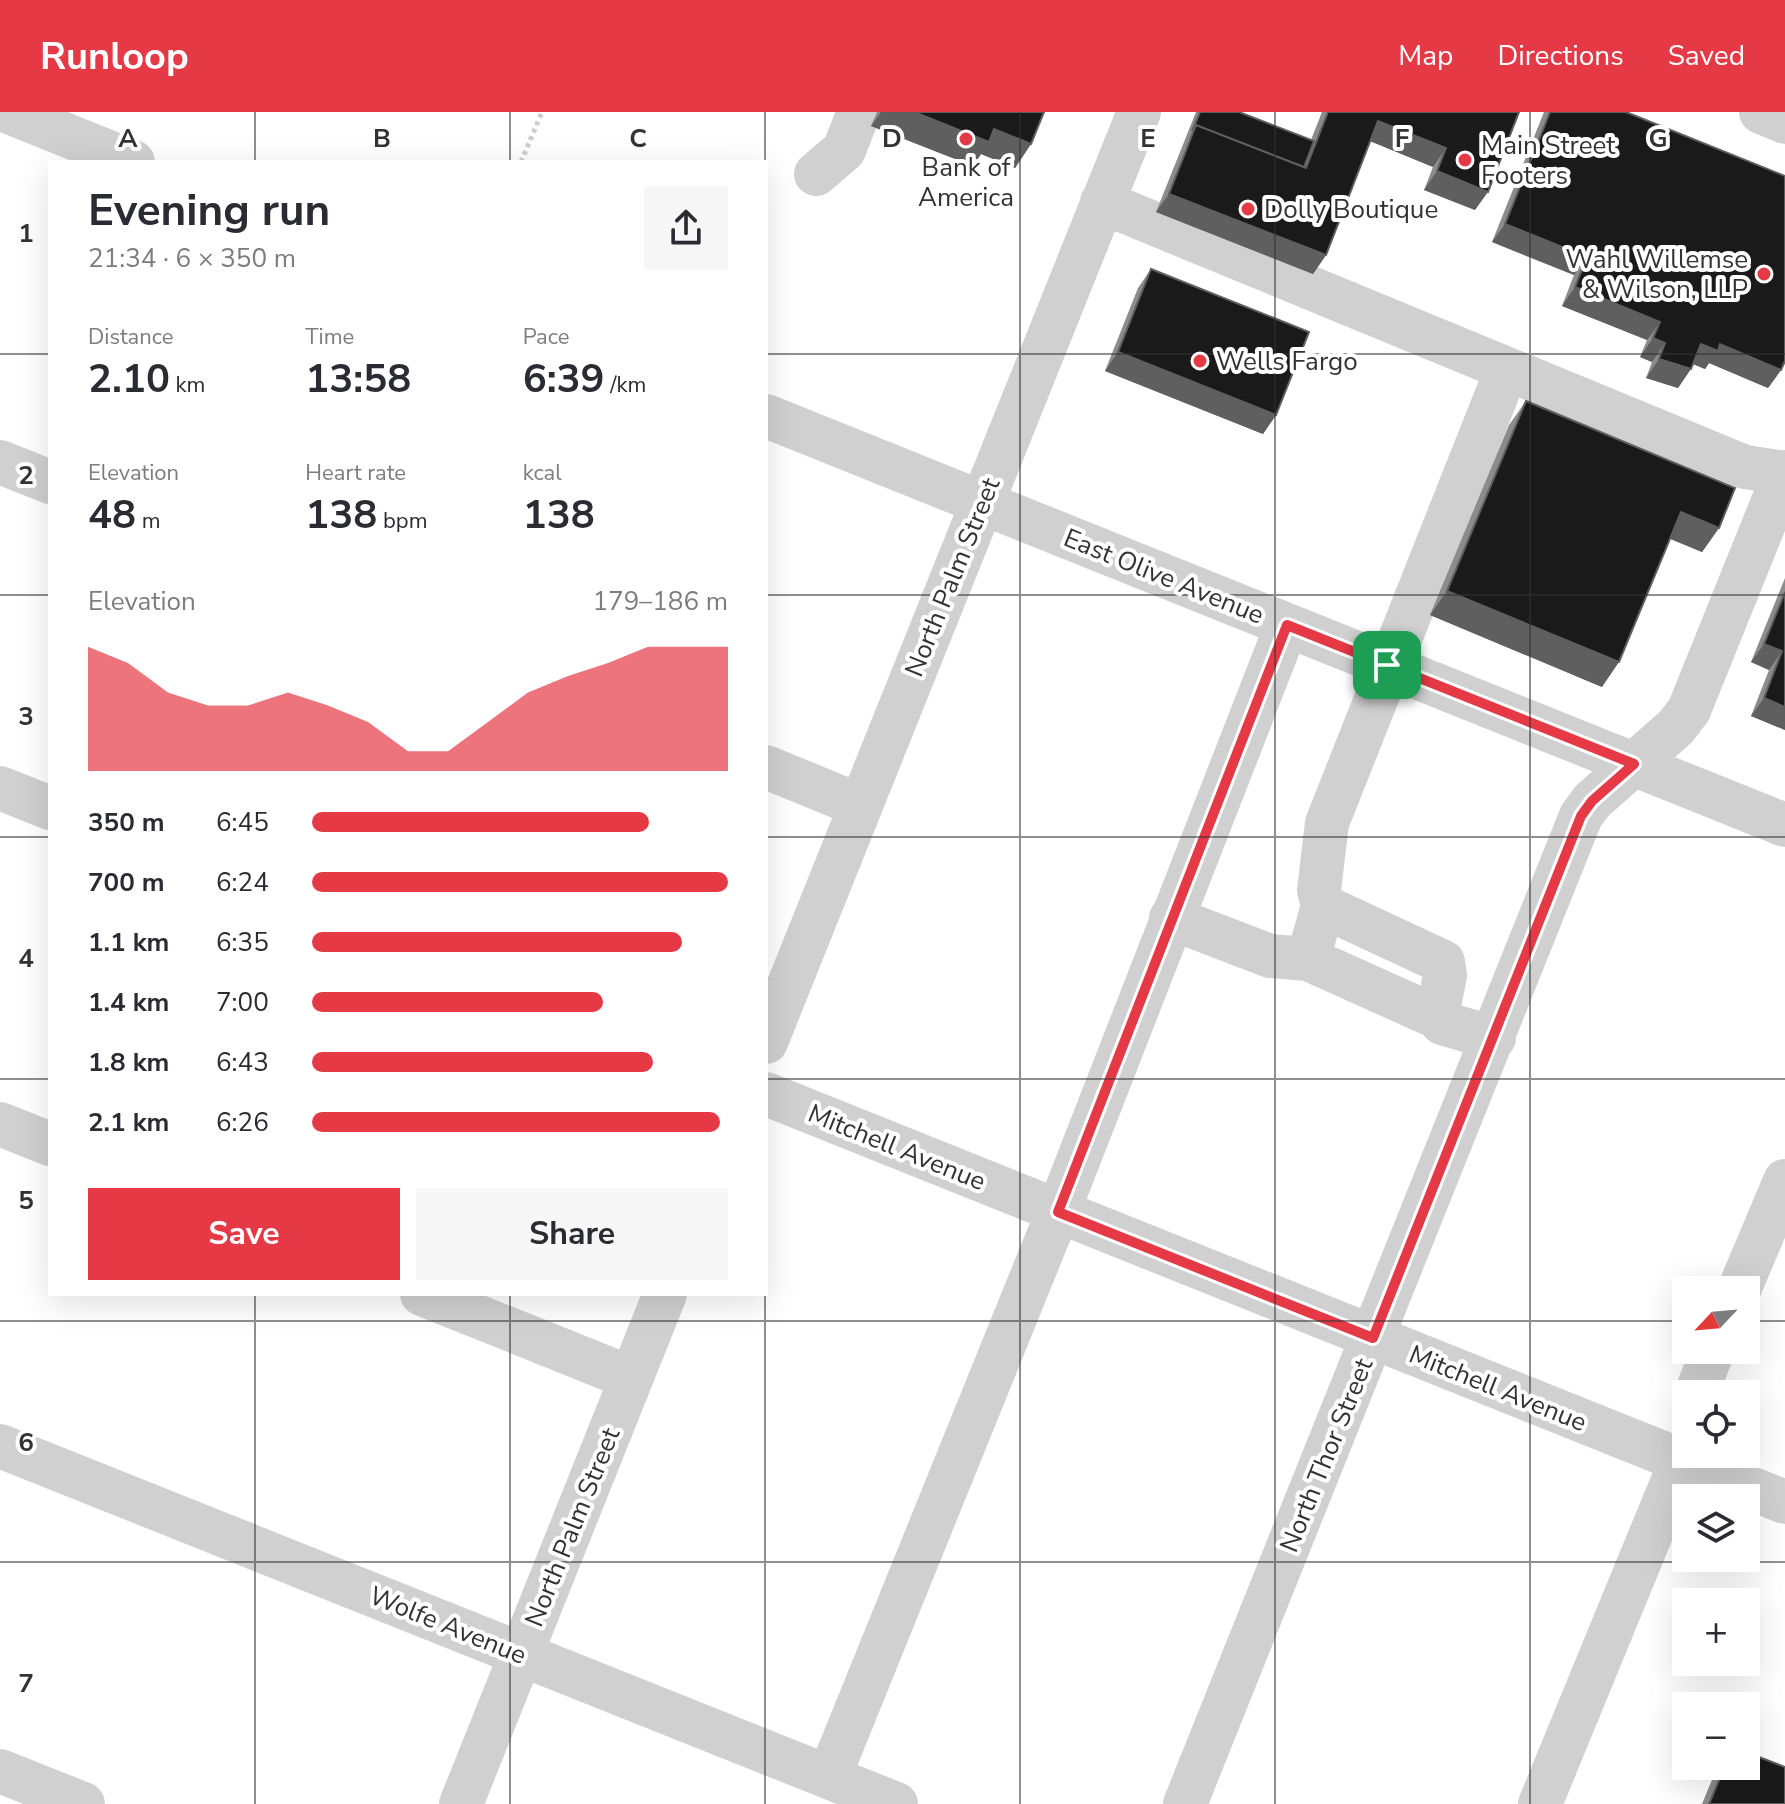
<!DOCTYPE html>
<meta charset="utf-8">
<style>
body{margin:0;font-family:"Nunito Sans",sans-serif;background:#f7f7f7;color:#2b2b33;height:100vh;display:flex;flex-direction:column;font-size:30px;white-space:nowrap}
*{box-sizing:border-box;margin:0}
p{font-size:26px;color:#7c7c81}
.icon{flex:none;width:44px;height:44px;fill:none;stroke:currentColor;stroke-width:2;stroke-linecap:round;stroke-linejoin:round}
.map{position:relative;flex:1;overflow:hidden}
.panel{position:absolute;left:48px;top:48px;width:720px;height:1136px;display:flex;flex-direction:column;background:#fff;border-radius:0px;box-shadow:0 8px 32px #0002}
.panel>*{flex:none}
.needle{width:52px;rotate:244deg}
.buttons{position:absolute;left:1672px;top:1164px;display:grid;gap:16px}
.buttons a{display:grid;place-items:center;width:88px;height:88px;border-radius:0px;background:#fff;box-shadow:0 8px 32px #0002;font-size:40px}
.pin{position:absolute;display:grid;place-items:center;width:68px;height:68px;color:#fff;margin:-34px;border-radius:16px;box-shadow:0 4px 12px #0006}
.round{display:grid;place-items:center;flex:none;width:84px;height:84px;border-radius:0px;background:#f7f7f7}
.overview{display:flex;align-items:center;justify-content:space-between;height:136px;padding:0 40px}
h1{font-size:44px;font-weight:700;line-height:60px}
.stats{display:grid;grid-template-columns:repeat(3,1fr);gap:12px;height:136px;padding:8px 40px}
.stats div{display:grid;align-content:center}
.stats b{font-size:40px;font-weight:700}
.stats small{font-size:22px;font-weight:400}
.stats p{font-size:22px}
.chart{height:224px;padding:16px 40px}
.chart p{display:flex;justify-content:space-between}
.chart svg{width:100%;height:144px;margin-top:8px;fill:#e63946;opacity:.7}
.primary-button{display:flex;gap:16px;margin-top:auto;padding:16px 40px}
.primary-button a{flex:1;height:92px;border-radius:0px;background:#e63946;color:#fff;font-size:32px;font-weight:700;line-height:92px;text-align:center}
.primary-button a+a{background:#f7f7f7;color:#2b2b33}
ul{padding:0 40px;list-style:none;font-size:26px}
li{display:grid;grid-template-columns:128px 96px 1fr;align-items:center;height:60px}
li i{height:20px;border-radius:10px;background:#e63946}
header{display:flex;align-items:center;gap:48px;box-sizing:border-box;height:112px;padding:0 40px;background:#e63946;color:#fff}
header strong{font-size:38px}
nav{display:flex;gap:44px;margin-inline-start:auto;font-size:28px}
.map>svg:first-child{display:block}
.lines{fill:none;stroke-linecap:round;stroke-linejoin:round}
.path{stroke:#cdcdcd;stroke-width:5;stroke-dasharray:4 4;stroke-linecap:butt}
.minor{stroke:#d0d0d0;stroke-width:44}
.wall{fill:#8c8c8c}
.shaded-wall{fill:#5f5f5f}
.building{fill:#1a1a1a;stroke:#5f5f5f;stroke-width:2}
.route-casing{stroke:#fff;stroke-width:16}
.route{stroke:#e63946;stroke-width:10}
.grid{fill:none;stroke:#333;stroke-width:2;stroke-opacity:0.55}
.poi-dot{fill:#e63946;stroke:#fff;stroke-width:3}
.labels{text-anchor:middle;stroke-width:8;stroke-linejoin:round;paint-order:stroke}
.poi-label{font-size:26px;fill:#333;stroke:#fff;text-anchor:start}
.street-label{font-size:26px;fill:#333;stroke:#fff}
.grid-label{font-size:26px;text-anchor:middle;font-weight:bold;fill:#333;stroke:#fff;stroke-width:8;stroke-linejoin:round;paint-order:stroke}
</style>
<header>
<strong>Runloop</strong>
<nav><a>Map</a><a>Directions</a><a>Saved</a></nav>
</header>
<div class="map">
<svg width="1785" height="1692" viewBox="0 0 1785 1692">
<rect width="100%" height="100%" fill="#fff"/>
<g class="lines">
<path class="path" d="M521 50 542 0"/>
<path class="minor" d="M9 0 133 50
M1761 0 1785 10
M816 62 844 38 859 0
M1102 90 1745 355 1785 361
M766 304 1785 713
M0 350 50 370
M766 655 861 694
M0 676 50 696
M1323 794 1308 847 1437 905
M1171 806 1270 844 1308 847
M1494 926 1442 911 1437 905 1445 863 1443 850 1323 794 1319 778 1327 711 1507 257
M766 930 1139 0
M766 982 1785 1390
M0 1012 50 1032
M1739 1178 1785 1069
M422 1182 631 1266
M1696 1282 1713 1238
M0 1334 896 1692
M0 1659 83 1692
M829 1665 1058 1100 1287 513
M461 1692 665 1182
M1185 1692 1581 704 1592 689 1676 615 1689 598 1785 360
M1540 1692 1681 1349"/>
</g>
<path class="wall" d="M877 0H1044L1031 32 1015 56 981 42 973 54 871 14Z
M1196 0H1239L1311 28 1322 0H1519L1475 98 1424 78 1433 55 1370 29 1326 143 1313 162 1156 100Z
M1544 0H1626L1781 258 1768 276 1709 251 1705 257 1693 252 1678 276 1646 266 1652 250 1640 245 1647 228 1562 194 1574 163 1492 130Z
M1151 157 1276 303 1263 322 1105 259 1138 176Z
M1526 289 1719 416 1702 440 1670 427 1602 575 1430 503 1509 313Z
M1785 466V618L1751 604 1769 558 1751 550Z
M1719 1654H1746L1785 1692H1702L1716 1658Z"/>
<path class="shaded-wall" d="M881 0H914L994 17 1031 32 1015 56 981 42 973 54 871 14Z
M1378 9 1446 36 1433 55 1365 27Z
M1437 59 1488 80 1475 98 1424 78Z
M1169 82 1326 143 1313 162 1156 100Z
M1505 112 1587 145 1574 163 1492 130Z
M1575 175 1660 210 1647 228 1562 194Z
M1653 226 1665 231 1652 250 1640 245Z
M1701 232H1720L1781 258 1768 276 1709 251 1705 257 1688 250Z
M1118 240 1276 303 1263 322 1105 259Z
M1659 247 1691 257 1678 276 1646 266Z
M1681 400 1719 416 1702 440 1664 424Z
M1447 479 1619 550 1602 575 1430 503Z
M1764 532 1782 539 1769 558 1751 550Z
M1764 586 1785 595V618L1751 604Z"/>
<path class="building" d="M914 0H1044L1031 32 994 17 989 30Z
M1200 0H1239L1314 29 1304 55 1196 13 1192 19Z
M1328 0H1519L1488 80 1437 59 1446 36 1378 9 1326 143 1169 82 1196 13 1306 56Z
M1550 0H1626L1785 64V249L1781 258 1720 232 1718 239 1701 232 1691 257 1659 247 1665 231 1653 226 1660 210 1575 175 1587 145 1505 112Z
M1151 157 1309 220 1276 303 1118 240Z
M1526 289 1735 376 1719 416 1681 400 1619 550 1447 479Z
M1785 480V595L1764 586 1782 539 1764 532Z
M1746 1640 1785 1655V1692H1709L1725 1654H1746Z"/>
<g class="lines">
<defs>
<path id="route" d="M1287 513 1634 652 1592 689 1581 704 1373 1226 1058 1100Z"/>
</defs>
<use href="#route" class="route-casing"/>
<use href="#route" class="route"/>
</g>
<path class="grid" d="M255 0V50M510 0V50M765 0V50M1020 0V1692M1275 0V1692M1530 0V1692M0 242H50M766 242H1785M0 483H50M766 483H1785M0 725H50M766 725H1785M0 967H50M766 967H1785M255 1182V1692M510 1182V1692M765 1182V1692M0 1209H1686M1746 1209H1785M0 1450H1785"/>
<g class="poi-dot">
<circle cx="966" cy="27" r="8"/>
<circle cx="1465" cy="48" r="8"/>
<circle cx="1248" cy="97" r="8"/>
<circle cx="1764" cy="162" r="8"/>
<circle cx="1200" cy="249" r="8"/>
</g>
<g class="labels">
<g class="poi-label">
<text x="1481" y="42">Main Street<tspan x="1481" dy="30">Footers</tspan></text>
<text x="966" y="64" text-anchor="middle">Bank of<tspan x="966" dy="30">America</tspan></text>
<text x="1264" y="106">Dolly Boutique</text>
<text x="1748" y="156" text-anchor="end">Wahl Willemse<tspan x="1748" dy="30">&amp; Wilson, LLP</tspan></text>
<text x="1216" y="258">Wells Fargo</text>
</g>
<g class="street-label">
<text transform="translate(1164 464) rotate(22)" y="9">East Olive Avenue</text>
<text transform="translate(952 465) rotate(-68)" y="9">North Palm Street</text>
<text transform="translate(897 1035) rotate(22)" y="9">Mitchell Avenue</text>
<text transform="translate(1498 1276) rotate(22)" y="9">Mitchell Avenue</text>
<text transform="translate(1326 1343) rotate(-68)" y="9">North Thor Street</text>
<text transform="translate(572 1415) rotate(-68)" y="9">North Palm Street</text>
<text transform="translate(448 1513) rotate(22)" y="9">Wolfe Avenue</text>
</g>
</g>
<g class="grid-label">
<text x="128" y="35">A</text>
<text x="382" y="35">B</text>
<text x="638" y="35">C</text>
<text x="892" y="35">D</text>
<text x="1148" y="35">E</text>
<text x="1402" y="35">F</text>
<text x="1658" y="35">G</text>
<text x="26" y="130">1</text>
<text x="26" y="372">2</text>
<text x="26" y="613">3</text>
<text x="26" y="855">4</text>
<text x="26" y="1097">5</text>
<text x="26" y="1339">6</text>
<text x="26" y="1580">7</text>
</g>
</svg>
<div class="buttons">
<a><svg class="needle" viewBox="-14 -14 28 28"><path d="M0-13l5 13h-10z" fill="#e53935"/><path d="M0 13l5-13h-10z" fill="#7c7c81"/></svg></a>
<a><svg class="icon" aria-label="locate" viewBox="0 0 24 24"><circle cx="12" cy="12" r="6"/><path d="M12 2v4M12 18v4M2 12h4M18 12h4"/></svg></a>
<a><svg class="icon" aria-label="layers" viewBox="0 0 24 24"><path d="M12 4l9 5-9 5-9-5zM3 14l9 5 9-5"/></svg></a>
<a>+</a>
<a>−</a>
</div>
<div class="pin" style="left:1387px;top:553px;background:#1e9e55"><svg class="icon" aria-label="arrive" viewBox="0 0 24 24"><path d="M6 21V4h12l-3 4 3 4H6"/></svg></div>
<section class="panel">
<div class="overview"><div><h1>Evening run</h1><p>21:34 · 6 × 350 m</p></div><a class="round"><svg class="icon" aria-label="share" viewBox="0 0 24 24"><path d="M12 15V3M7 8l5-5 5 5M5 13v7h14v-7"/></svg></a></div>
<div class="stats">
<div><p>Distance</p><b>2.10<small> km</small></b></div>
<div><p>Time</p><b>13:58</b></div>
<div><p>Pace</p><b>6:39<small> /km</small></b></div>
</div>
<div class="stats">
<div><p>Elevation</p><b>48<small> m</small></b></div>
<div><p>Heart rate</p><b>138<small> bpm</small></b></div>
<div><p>kcal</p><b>138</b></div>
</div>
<div class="chart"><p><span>Elevation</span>179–186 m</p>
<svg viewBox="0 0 160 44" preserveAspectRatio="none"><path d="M0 44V6L10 11L20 20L30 24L40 24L50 20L60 24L70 29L80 38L90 38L100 29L110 20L120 15L130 11L140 6L150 6L160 6V44z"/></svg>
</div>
<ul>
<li><b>350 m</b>6:45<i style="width:81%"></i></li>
<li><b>700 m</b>6:24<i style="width:100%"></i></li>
<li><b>1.1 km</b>6:35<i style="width:89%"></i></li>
<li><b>1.4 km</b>7:00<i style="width:70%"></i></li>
<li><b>1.8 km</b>6:43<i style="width:82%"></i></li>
<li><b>2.1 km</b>6:26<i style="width:98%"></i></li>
</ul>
<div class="primary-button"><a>Save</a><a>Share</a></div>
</section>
</div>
